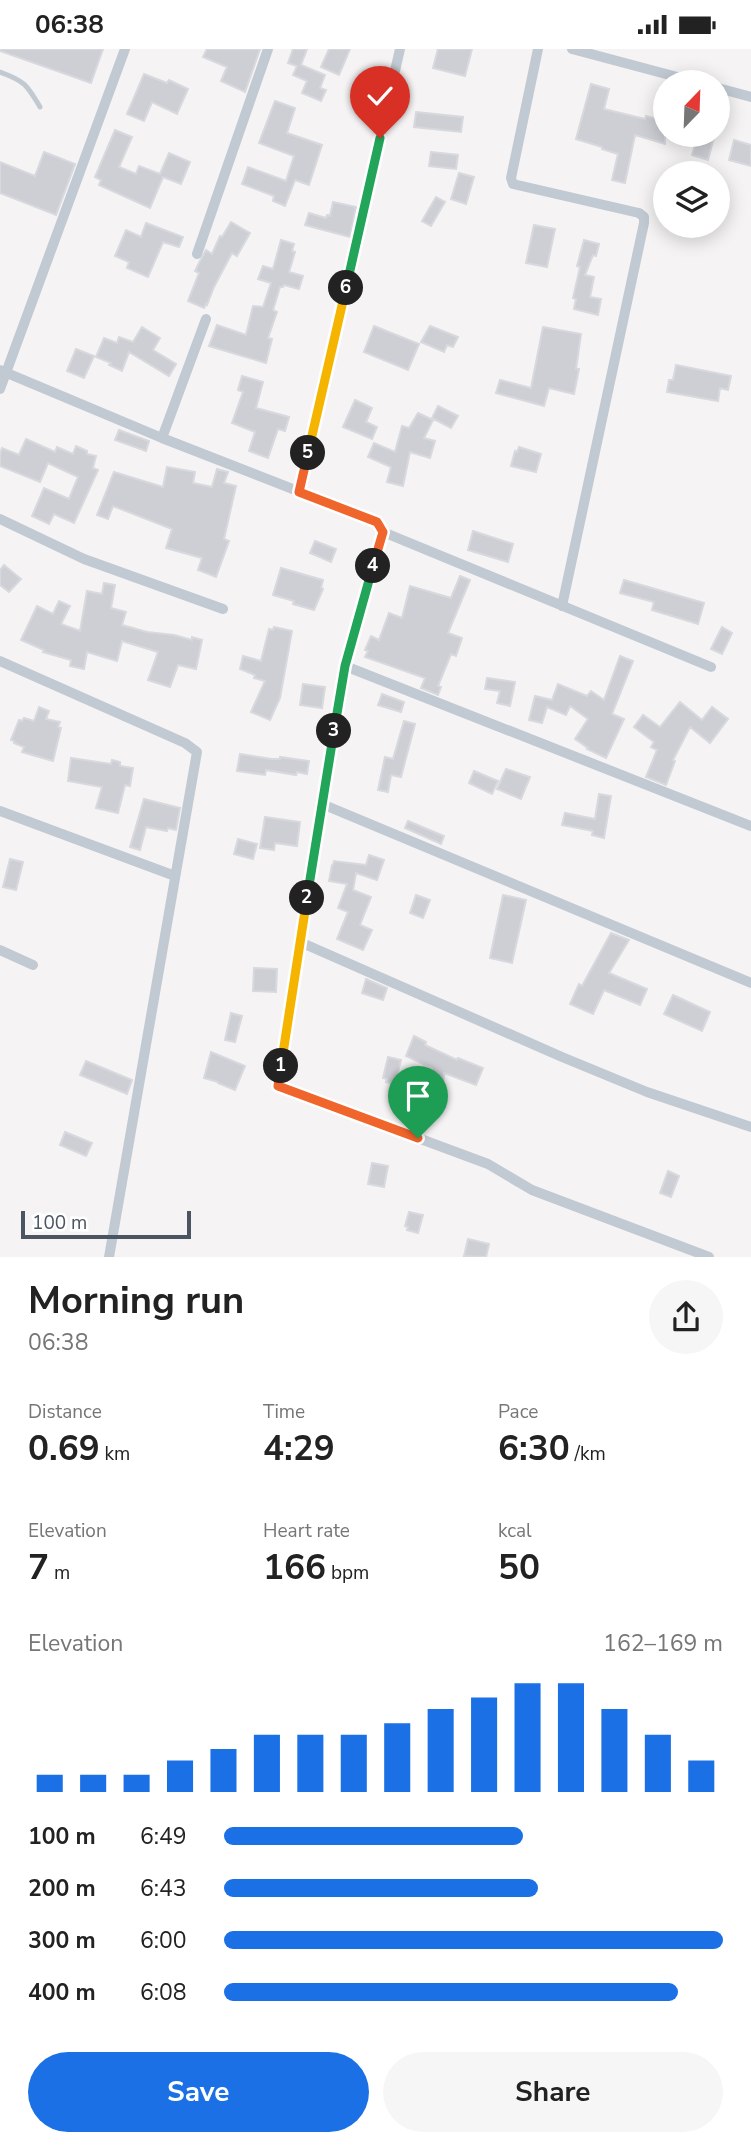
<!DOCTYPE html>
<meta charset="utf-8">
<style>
body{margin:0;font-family:"Nunito Sans",sans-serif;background:#f6f6f6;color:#222;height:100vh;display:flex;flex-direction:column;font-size:26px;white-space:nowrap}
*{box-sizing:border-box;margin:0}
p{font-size:23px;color:#767676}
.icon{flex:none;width:38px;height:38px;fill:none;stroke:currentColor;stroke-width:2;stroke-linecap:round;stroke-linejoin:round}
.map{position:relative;height:1208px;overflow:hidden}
.panel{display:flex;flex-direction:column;background:#fff;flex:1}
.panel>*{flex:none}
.needle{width:46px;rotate:23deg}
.fabs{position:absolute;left:653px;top:21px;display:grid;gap:14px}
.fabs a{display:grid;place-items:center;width:77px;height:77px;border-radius:50%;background:#fff;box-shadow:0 4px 18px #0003;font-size:35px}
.scale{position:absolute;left:21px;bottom:18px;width:170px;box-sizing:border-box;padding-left:7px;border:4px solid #4a5561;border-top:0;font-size:19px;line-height:24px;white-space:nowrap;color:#4a5561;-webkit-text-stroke:5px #fff;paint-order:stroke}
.pin{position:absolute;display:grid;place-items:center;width:60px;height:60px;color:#fff;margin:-72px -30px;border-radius:50% 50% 50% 0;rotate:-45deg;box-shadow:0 0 7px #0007}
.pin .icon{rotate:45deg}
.km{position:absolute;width:35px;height:35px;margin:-18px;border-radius:50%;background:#222;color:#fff;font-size:19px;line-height:35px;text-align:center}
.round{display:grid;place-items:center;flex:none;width:74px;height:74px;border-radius:37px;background:#f6f6f6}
.overview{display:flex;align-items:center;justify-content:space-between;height:119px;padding:0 28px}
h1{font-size:38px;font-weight:700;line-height:52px}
.metrics{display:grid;grid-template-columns:repeat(3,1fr);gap:10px;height:119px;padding:7px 28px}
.metrics div{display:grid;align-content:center}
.metrics b{font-size:35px;font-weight:700}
.metrics small{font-size:19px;font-weight:400}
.metrics p{font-size:19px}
.chart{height:196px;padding:14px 28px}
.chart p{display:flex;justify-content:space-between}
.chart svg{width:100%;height:126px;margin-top:7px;stroke:#1b70e6;stroke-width:6}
.cta{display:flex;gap:14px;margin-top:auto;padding:14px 28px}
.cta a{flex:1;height:80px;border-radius:42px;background:#1b70e6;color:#fff;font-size:28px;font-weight:700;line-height:80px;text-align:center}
.cta a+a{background:#f6f6f6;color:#222}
ul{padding:0 28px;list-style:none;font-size:23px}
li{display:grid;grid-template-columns:112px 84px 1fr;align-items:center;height:52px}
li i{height:18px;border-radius:9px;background:#1b70e6}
.status{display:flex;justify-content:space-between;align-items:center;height:49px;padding:0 35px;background:#fff;direction:ltr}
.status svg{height:19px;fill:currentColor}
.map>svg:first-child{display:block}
.building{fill:#cdcfd5;stroke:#d7d9de;stroke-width:2}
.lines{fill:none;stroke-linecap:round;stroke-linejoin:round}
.lane{stroke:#c1cad2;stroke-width:5}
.street{stroke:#c1cad2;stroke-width:10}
.split-1-casing{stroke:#fff;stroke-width:14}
.split-2-casing{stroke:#fff;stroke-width:14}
.split-3-casing{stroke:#fff;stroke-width:14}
.split-4-casing{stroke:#fff;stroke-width:14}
.split-5-casing{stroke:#fff;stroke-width:14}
.split-6-casing{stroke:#fff;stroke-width:14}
.split-7-casing{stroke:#fff;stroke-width:14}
.split-1{stroke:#f0652b;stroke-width:9}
.split-2{stroke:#f5b400;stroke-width:9}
.split-3{stroke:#22a559;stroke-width:9}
.split-4{stroke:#22a559;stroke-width:9}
.split-5{stroke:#f0652b;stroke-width:9}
.split-6{stroke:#f5b400;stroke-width:9}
.split-7{stroke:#22a559;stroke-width:9}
</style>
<div class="status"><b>06:38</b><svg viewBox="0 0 49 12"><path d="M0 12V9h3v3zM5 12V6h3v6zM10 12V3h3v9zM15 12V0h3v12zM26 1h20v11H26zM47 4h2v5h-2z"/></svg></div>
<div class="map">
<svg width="751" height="1208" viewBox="0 0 751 1208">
<rect width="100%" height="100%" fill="#f5f3f3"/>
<path class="building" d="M0 0H103L91 34 0 2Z
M207 0H260L245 43 221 32 227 18 203 8Z
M293 0H307L301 16 325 26 320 39 326 41 321 52 302 44 307 32 293 26 297 17 288 14Z
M329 0H350L339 26 321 18Z
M438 0H472L465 27 433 19Z
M144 25 167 34 169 31 188 40 177 65 152 53 144 72 127 65Z
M591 35 609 40 604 60 645 70 646 67 665 72V95L635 86 625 134 612 131 618 105 602 100V98L576 90Z
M275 52 295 59 287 84 322 96 309 136 295 131 285 157 273 152 274 147 242 135 248 118 286 132 294 107 259 94Z
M416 63 463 68 461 83 414 78Z
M115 81 132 88 119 118 136 125 139 117 160 125 169 104 190 113 181 135 163 128 150 159 99 136 101 131 95 128Z
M698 86 714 88 708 111 692 106Z
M734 91 751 96V117L729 111Z
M44 103 75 115 56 166 0 144V113L35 127Z
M431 103 458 106 456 120 429 117Z
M459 124 474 128 466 155 451 150Z
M436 148 445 153 431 177 422 172Z
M333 153 356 158 350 188 305 176 309 164 326 169 327 166 330 167Z
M231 173 250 184 237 207 232 204 214 238 207 256 206 255 204 259 188 252 199 224 195 222 200 212 206 201 212 205 220 187 222 188Z
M146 174 183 188 179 198 163 193 148 228 127 219 129 213 115 207 126 181 141 188Z
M534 176 555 180 547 218 526 214Z
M281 191 294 195 292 202 295 203 289 223 303 227 299 240 284 236 283 238H280L273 261 277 263 268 289 272 290 266 314 209 297 217 276 246 286 253 257 263 258 271 234 258 230 263 217 273 220Z
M584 191 599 195 596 207 593 206 585 226 594 228 590 248 601 250 598 266 574 260 576 250 573 249 580 218 577 217Z
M374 277 419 295 408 321 364 303Z
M430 277 458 288 453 298 447 296 444 303 421 293Z
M142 278 160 289 153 301 176 315 169 327 129 303 122 322 109 316 111 314 96 308 104 289 117 294 119 288 133 293Z
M543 278 581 285 576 320H579L574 345 549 339 544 357 496 344 500 331 531 339Z
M76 300 94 307 84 329 67 322Z
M676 316 731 327 728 341 720 339 718 352 667 343 669 331H673Z
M242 327 263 333 256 359 289 368 285 382 278 380 268 409 249 402 255 383 232 374 243 343 238 341Z
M355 351 372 359 366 373 377 378 372 390 343 378Z
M438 357 458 367 451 379 432 369Z
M418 364 433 371 424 389 435 392 430 409 410 403 403 437 387 433 391 418 368 408 374 394 395 403 402 377 409 379Z
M119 381 149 392 146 402 115 391Z
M26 390 55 403 57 398 73 405 76 397 87 402V405L96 407 93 419 98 421 74 474 54 465 49 475 32 467 44 439 69 450 78 428 48 414 40 433 0 417V405L2 399 19 406Z
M519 398 541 405 536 423 511 417 515 402 517 403Z
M167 418 195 423 193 434 212 438 217 420 228 423 224 434 236 437 224 490 229 492 216 528 198 521 202 509 166 499 172 480 113 457 108 470 97 466 114 423 163 438Z
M473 482 513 495 508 513 468 501Z
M315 492 336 500 331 513 310 504Z
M4 516 21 530 9 543 0 536V521Z
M281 519 323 531 321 539 323 540 314 561 293 555 294 552 273 546Z
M460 527 470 531 448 584 462 589 456 607 451 605 438 637 441 638 438 646 421 639 425 629 365 608 368 602 365 601 371 587 379 591 389 564 402 569 410 537 451 549Z
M624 531 704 554 698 575 652 561 654 553 620 544Z
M104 534 115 536 111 559 126 563 122 576 147 583 174 586 192 591V588L202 591 196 620 178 616 170 638 148 631 158 603 122 592 117 612 87 603 84 620 70 617 71 611 43 603 44 601 21 591 37 557 53 565 59 552 70 557 61 575 80 582 87 542 102 545Z
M274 578 292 582 280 649 270 671 251 663 265 632 254 629 255 626 240 620 243 607 261 612 269 580 273 581Z
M722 578 732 584 722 605 711 600Z
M620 607 633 612 612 665 624 670 606 709 587 700 588 699 575 690 588 670 570 657 566 666 547 658 542 674 529 671 535 647 552 651 558 635 587 647 591 642 604 651Z
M487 629 515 633 510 657 497 654 500 642 485 640Z
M303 635 325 638 322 659 300 656Z
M382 645 404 653 401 663 378 656Z
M680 653 702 671 712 658 728 670 710 694 690 678 673 711 675 712 666 736 646 728 657 701 651 698 654 693 634 678 643 666 660 678Z
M39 658 49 662 46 670 60 673 58 678 61 679 53 712 22 703 24 698 14 694V692L11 691 19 671 22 672 24 669 34 672Z
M404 672 415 675 401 728 391 726 388 743 378 741 385 708 393 710Z
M240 705 272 710H280V708L309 712 307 725 297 723 296 726 266 721 265 726 237 722Z
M71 709 111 715 112 711 120 713V717L133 719 130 737 125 736 118 764 96 759 102 738 68 732Z
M506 720 530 728 521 750 497 740Z
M474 722 498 732 492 745 469 734Z
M599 745 611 747 604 789 592 786 593 782 562 776 565 764 595 770Z
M144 750 180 759 176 781 168 779 167 782 146 778 140 801 130 798Z
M265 768 300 773 297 797 275 794 274 801 260 799Z
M408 772 444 787 441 795 405 779Z
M238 790 257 795 253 810 234 805Z
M369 806 384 811 377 831 356 824 353 841 371 848 360 876 372 881 363 901 337 890 348 863 338 859 347 835 329 832 332 816H333L334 812 366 816Z
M10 810 23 813 16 841 3 838Z
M416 846 430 851 423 869 410 864Z
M503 846 526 851 512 914 490 909Z
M611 884 629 891 609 924 647 940 640 956 604 941 593 965 570 955 579 935 582 937Z
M254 919 277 920 276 943 253 942Z
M366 930 387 939 383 951 362 944Z
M673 946 710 963 702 982 664 965Z
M231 964 242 967 235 993 225 991Z
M414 987 426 993 425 996 457 1011 458 1009 483 1019 476 1036 444 1024 442 1054 429 1052 432 1019 406 1007Z
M211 1003 245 1017 235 1041 218 1034V1033L204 1029Z
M388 1008 401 1011 395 1035 386 1033 387 1030 383 1029Z
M86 1012 132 1031 127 1045 80 1026Z
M65 1083 92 1094 86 1107 60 1096Z
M372 1114 388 1117 384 1138 368 1135Z
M668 1122 679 1127 671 1148 660 1144Z
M409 1163 423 1166 418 1184 407 1181 408 1178 405 1177Z
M468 1190 489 1195 486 1208 464 1207Z"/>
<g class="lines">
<path class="lane" d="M0 23C25 32 27 36 40 58"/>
<path class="street" d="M538 0 511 129 513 135 639 164 644 168V174L562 557
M572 0 696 33
M718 39 751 48
M197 205 268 0
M0 321 162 389 377 473 383 483 345 617 278 1037 488 1115 532 1141 709 1208
M0 340 125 0
M162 389 206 270
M299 443 400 0
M0 470 84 510 223 560
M383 483 711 618
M0 612 185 694 197 703 109 1208
M345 617 751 777
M322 755 751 934
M0 762 175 827
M300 893 562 1008 647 1043 751 1078
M0 901 33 916"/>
</g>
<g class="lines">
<defs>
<path id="split-1" d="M281 1017 278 1037 418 1089"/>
<path id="split-2" d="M281 1017 307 849"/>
<path id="split-3" d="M307 849 334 682"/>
<path id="split-4" d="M334 682 345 617 373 517"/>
<path id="split-5" d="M308 404 299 443 377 473 383 483 373 517"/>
<path id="split-6" d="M308 404 346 239"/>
<path id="split-7" d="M346 239 380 89"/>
</defs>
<use href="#split-1" class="split-1-casing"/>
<use href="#split-2" class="split-2-casing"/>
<use href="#split-3" class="split-3-casing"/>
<use href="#split-4" class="split-4-casing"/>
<use href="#split-5" class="split-5-casing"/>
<use href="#split-6" class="split-6-casing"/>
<use href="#split-7" class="split-7-casing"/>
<use href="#split-1" class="split-1"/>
<use href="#split-2" class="split-2"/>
<use href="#split-3" class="split-3"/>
<use href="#split-4" class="split-4"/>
<use href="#split-5" class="split-5"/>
<use href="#split-6" class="split-6"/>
<use href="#split-7" class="split-7"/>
</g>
</svg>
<div class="fabs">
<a><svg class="needle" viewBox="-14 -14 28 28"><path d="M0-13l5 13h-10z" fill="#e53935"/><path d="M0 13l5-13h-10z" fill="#767676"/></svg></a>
<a><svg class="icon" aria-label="layers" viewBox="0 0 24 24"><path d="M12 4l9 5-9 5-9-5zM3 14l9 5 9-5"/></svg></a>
</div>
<div class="scale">100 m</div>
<div class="pin" style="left:418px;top:1089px;background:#1e9e55"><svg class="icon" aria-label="arrive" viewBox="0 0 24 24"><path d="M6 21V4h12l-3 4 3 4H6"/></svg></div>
<div class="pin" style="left:380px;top:89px;background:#d93025"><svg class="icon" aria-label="check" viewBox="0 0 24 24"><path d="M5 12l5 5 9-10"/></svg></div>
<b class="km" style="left:281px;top:1017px">1</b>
<b class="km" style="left:307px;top:849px">2</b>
<b class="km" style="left:334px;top:682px">3</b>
<b class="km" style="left:373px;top:517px">4</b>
<b class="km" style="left:308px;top:404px">5</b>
<b class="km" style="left:346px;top:239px">6</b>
</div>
<section class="panel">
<div class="overview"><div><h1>Morning run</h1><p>06:38</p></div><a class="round"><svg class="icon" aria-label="share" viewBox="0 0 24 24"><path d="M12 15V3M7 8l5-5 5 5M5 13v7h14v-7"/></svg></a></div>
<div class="metrics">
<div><p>Distance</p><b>0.69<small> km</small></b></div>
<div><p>Time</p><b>4:29</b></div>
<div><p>Pace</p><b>6:30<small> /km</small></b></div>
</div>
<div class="metrics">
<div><p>Elevation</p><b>7<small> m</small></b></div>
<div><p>Heart rate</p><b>166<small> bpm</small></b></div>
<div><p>kcal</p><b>50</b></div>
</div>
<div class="chart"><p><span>Elevation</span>162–169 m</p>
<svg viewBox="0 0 160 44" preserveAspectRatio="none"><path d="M5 44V38M15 44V38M25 44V38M35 44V33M45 44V29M55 44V24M65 44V24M75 44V24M85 44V20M95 44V15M105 44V11M115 44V6M125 44V6M135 44V15M145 44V24M155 44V33"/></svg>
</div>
<ul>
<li><b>100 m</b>6:49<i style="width:60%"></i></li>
<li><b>200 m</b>6:43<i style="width:63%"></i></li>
<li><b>300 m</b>6:00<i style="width:100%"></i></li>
<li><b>400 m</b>6:08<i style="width:91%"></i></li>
</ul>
<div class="cta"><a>Save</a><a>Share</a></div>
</section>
